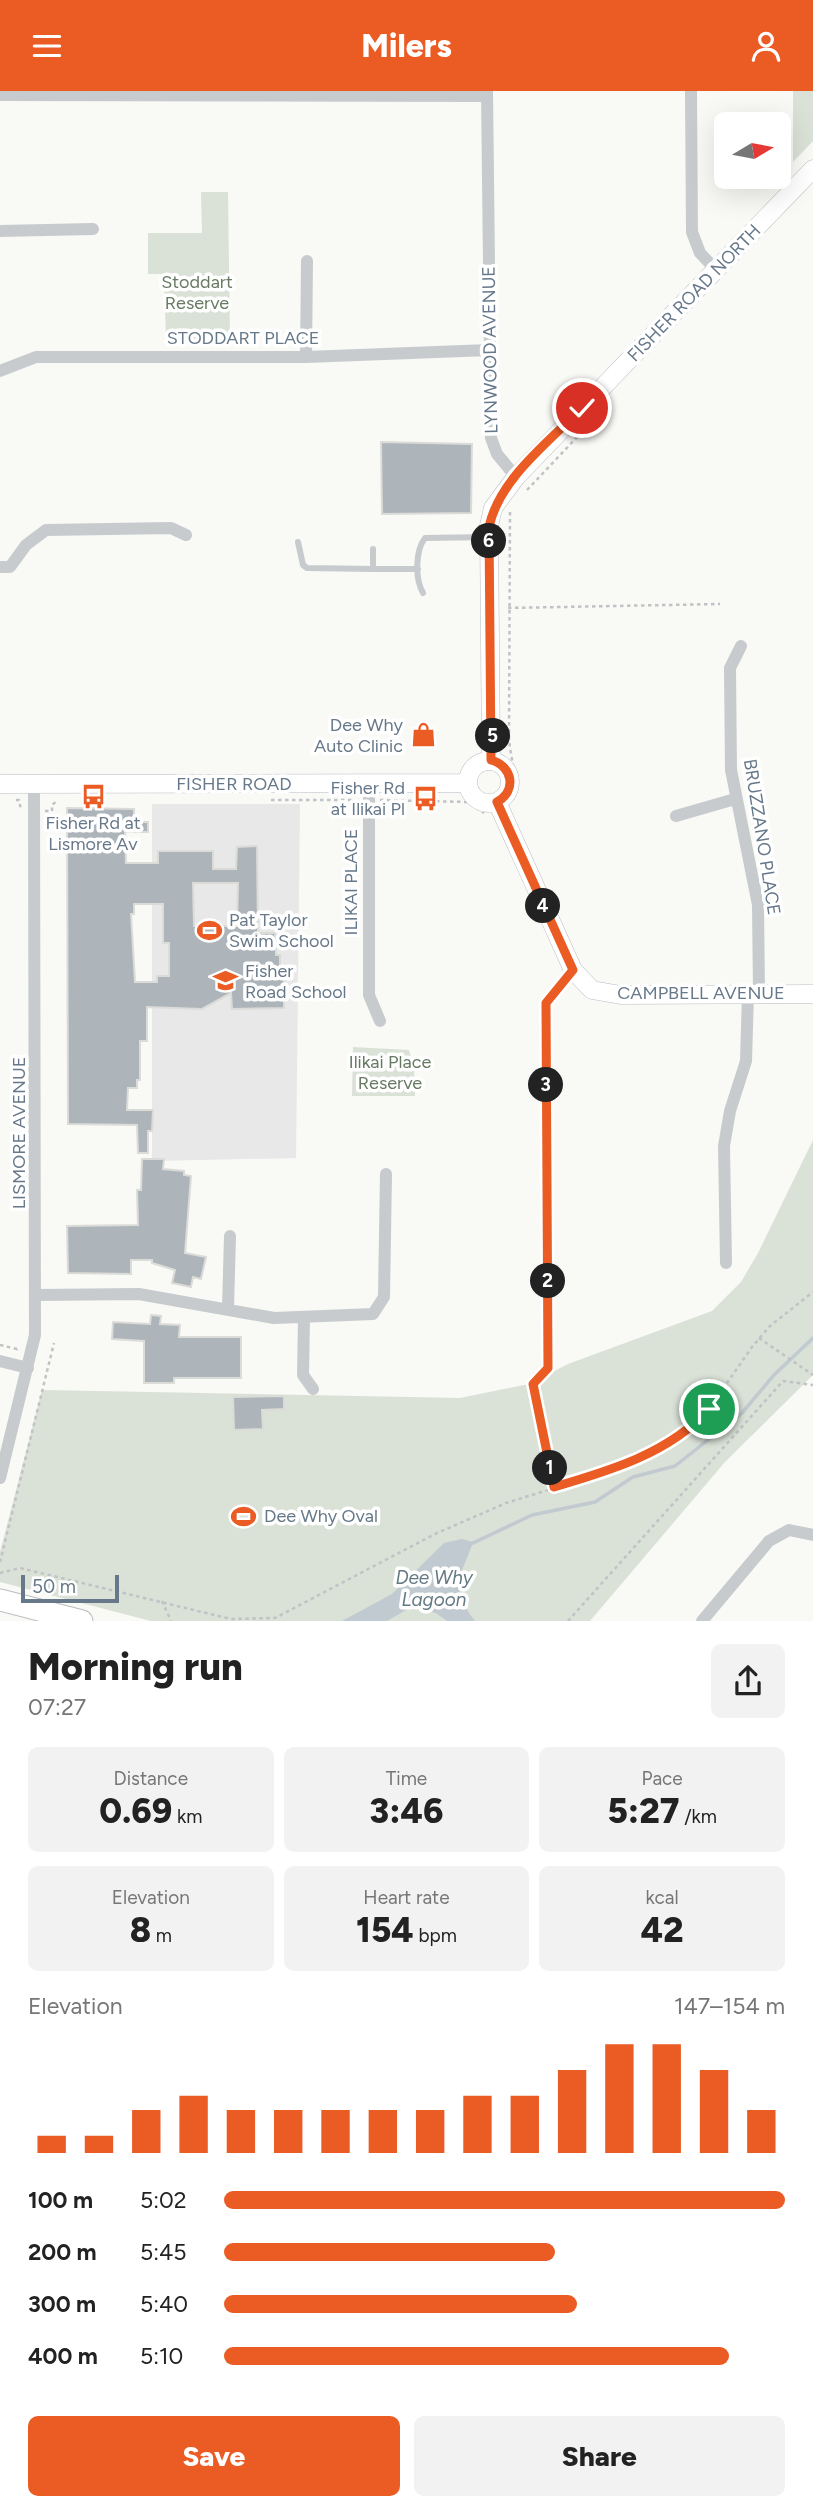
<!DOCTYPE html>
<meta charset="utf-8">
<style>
body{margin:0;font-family:Figtree,sans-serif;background:#f2f2f2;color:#222;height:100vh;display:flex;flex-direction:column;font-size:26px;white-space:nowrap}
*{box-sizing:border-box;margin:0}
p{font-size:23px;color:#767676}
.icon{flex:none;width:38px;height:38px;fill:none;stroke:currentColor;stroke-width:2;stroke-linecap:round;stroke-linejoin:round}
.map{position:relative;height:1530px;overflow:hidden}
.details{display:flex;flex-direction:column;background:#fff;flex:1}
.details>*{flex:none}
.needle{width:46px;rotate:80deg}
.fabs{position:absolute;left:714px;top:21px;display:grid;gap:14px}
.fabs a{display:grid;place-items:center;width:77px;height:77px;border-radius:10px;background:#fff;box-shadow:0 7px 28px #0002;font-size:35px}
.scale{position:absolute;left:21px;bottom:18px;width:98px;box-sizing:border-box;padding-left:7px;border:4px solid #667889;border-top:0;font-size:19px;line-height:24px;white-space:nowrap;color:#667889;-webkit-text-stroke:5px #fff;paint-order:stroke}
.pin{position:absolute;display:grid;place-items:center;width:60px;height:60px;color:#fff;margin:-30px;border:4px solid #fff;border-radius:50%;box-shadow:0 2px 7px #0007}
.km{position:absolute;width:35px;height:35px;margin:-18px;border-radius:50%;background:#222;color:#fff;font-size:19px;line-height:35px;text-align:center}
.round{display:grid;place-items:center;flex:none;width:74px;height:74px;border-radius:10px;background:#f2f2f2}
.headline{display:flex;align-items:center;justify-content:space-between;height:119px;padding:0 28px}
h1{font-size:38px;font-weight:800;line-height:52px}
.figures{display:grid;grid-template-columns:repeat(3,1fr);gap:10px;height:119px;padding:7px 28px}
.figures div{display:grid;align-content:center;border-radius:10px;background:#f2f2f2;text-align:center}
.figures b{font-size:35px;font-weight:800}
.figures small{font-size:19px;font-weight:400}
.figures p{font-size:19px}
.chart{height:196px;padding:14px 28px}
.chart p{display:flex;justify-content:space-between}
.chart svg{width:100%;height:126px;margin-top:7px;stroke:#eb5b24;stroke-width:6}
.cta{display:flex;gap:14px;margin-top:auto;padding:14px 28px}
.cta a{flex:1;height:80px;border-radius:10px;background:#eb5b24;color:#fff;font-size:28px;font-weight:800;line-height:80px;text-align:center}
.cta a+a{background:#f2f2f2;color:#222}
ul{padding:0 28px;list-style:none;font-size:23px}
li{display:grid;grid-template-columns:112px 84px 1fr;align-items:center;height:52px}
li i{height:18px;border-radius:9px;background:#eb5b24}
header{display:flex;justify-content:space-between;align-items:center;height:91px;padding:0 28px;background:#eb5b24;color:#fff;font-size:32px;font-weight:800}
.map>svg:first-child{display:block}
.built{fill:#e7e8e7}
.green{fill:#dae1d7}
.water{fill:#c1cad0}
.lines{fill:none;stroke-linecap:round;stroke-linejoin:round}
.stream{stroke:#c1cad0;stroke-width:3.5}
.building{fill:#adb5bb;stroke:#dbdbd8;stroke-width:2;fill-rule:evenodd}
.secondary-casing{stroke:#b9bec3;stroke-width:19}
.trunk-casing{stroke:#b9bdc0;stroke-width:23}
.path{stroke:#c0c3c5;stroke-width:2.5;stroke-dasharray:3.5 3.5;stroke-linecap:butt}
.service{stroke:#c7cbce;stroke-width:6}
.minor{stroke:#c7cbce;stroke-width:12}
.secondary{stroke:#fff;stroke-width:18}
.trunk{stroke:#fff;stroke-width:21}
.route-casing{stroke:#fff;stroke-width:14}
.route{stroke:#eb5b24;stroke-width:9}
.labels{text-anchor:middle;stroke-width:7;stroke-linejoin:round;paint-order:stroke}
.park-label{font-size:18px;fill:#667a62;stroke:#fff}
.street-label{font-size:18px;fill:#667889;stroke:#fff}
.poi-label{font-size:18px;fill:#667889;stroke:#fff;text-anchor:start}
.water-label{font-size:19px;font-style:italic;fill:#637983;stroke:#fff}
</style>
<header><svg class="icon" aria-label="menu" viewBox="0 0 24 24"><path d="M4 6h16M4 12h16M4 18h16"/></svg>Milers<svg class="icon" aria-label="person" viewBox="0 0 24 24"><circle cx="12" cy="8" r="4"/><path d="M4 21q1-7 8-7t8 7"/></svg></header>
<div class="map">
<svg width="813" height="1530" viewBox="0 0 813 1530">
<rect width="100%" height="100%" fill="#f9f9f6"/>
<path class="built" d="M152 713H300L296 1067 152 1070Z"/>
<path class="green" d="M793 0H813V50L793 71Z
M201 101H228L230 248 166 249 164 183H148V142H202Z
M353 956 409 959 414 980 415 1005H352Z
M813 1049V1284L725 1371 590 1530H151L0 1491V1461L42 1299 460 1307 529 1293 568 1273 712 1220 741 1191 758 1162Z"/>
<path class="water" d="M462 1448 473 1451C460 1489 448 1493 475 1530H447L436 1522 411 1516 387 1530H342L392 1503 444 1452Z"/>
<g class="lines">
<path class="stream" d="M471 1453 532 1424 595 1411 633 1386 675 1375 742 1322 774 1284 813 1247"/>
</g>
<path class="building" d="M381 351 472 353 471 422 382 423Z
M67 717 134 718V731H148V741H125L126 772H158V760H213V778H236L237 756 257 755 258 842H275L276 864H280V885H284V917L232 918 231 902 202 918 147 916V950H140V989H137V997H128L127 1019H153L152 1040H148V1062H138L137 1034 68 1033ZM193 792H238L237 835H194ZM134 813H163V852H169V885H157V891H135L131 823H134Z
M142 1068H164L163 1078 184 1080V1084L191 1085 185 1162 206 1166 201 1188 193 1186 191 1196 172 1192 175 1179 152 1172V1169H131V1183L68 1182 67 1135 138 1134 137 1099H141Z
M151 1224 161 1225 160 1233 180 1234 179 1246H241V1287H174V1292H144V1250L112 1248 113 1231 150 1233Z
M284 1305V1318L262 1319 263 1338 234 1339 233 1306Z"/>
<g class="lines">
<defs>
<path id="secondary" d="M491 669 489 435 493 417 516 386 813 78
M468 691a21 21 0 1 1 42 0a21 21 0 1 1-42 0Z
M0 693 468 692
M497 711 573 879 592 899 621 904 813 903"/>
<path id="trunk" d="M0 1509 82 1530"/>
</defs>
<use href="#secondary" class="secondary-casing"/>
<use href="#trunk" class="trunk-casing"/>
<path class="path" d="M527 399 580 343
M510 421 509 645C510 670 519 684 513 709
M508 517 720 513
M16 709H19L21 719
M271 709H355
M380 709 467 711 484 722
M45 720H52V714L58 709
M759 1247 813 1284
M0 1254 17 1258 18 1255
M540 1286 533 1293 554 1396
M0 1471 54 1252
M0 1482 20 1477 231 1528 275 1527 435 1443 506 1412 587 1387 659 1357 692 1337 709 1318 752 1256 770 1235 813 1201
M162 1510 171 1530
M568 1530 783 1290 813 1294"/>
<path class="service" d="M298 451 303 474 307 477 373 478
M373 458V478H418
M423 502C415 488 415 460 425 447L487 446"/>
<path class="minor" d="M487 0 491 347 497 363 516 386
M691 0 692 141 700 162 716 179
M0 4 487 5
M0 140 93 138
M306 266 307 170
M0 280 36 266H306L489 259
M0 476H10L26 454 46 439 171 437 186 444
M741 555 730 577 731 679 758 814 759 902
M369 693V904L380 930
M676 725 735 708
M726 1172 724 1055 730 1020 746 970 748 902
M37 1204 139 1203 274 1227 373 1223 384 1206 386 1083
M228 1217 230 1145
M304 1227 303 1284 313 1298
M0 1270 28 1277
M548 1277 546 913 573 879
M0 1387 35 1244 34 693
M702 1530 769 1450 789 1439 813 1444"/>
<use href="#secondary" class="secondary"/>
<use href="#trunk" class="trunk"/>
</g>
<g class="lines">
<defs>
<path id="route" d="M582 317C549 351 499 388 489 436L491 669C513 675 517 700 497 711L573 879 546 912 548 1277 533 1293 554 1396C609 1380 670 1362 709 1318"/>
</defs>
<use href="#route" class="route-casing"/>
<use href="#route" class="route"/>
</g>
<defs>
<symbol id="shop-bare" viewBox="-9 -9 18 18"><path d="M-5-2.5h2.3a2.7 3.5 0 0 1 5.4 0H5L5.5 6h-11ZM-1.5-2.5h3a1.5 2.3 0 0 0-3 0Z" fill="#eb5b24" stroke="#fff" stroke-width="2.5" paint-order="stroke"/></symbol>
<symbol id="bus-bare" viewBox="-9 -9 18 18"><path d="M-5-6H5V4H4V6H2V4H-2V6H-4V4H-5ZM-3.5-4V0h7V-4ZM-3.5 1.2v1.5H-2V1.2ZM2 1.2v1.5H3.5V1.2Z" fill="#eb5b24" stroke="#fff" stroke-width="2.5" paint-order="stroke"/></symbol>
<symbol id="stadium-bare" viewBox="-9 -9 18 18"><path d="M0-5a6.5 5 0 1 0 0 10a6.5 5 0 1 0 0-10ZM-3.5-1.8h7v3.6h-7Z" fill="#eb5b24" stroke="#fff" stroke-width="2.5" paint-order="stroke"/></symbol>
<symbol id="school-bare" viewBox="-9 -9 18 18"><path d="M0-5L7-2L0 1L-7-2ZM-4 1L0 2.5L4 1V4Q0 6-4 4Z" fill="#eb5b24" stroke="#fff" stroke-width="2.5" paint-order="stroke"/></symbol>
</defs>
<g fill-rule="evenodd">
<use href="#shop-bare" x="406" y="626" width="35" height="35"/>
<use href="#bus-bare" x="76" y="688" width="35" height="35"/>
<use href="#bus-bare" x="408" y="690" width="35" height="35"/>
<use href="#stadium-bare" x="192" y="822" width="35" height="35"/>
<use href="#school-bare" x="208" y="872" width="35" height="35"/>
<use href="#stadium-bare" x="226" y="1408" width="35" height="35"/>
</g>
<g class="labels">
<g class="park-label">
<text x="197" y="197">Stoddart<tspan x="197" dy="21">Reserve</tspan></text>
<text x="390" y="977">Ilikai Place<tspan x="390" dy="21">Reserve</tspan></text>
</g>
<g class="street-label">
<text transform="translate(694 202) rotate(-46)" y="6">FISHER ROAD NORTH</text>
<text x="243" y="253">STODDART PLACE</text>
<text transform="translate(490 259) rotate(-91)" y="6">LYNWOOD AVENUE</text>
<text x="234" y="699">FISHER ROAD</text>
<text transform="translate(762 746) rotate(81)" y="6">BRUZZANO PLACE</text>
<text transform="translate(351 791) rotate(-90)" y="6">ILIKAI PLACE</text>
<text x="701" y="908">CAMPBELL AVENUE</text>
<text transform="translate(19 1042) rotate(-90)" y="6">LISMORE AVENUE</text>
</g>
<g class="poi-label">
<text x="403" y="640" text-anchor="end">Dee Why<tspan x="403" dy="21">Auto Clinic</tspan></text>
<text x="405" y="703" text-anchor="end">Fisher Rd<tspan x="405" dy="21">at Ilikai Pl</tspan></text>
<text x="93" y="738" text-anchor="middle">Fisher Rd at<tspan x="93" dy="21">Lismore Av</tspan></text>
<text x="229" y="835">Pat Taylor<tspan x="229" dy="21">Swim School</tspan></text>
<text x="245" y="886">Fisher<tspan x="245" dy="21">Road School</tspan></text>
<text x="264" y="1431">Dee Why Oval</text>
</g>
<g class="water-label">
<text x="434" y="1493">Dee Why<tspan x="434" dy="22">Lagoon</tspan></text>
</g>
</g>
</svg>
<div class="fabs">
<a><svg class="needle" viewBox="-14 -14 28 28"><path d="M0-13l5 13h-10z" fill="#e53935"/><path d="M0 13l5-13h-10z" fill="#767676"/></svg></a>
</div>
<div class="scale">50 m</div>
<div class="pin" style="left:709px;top:1318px;background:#1e9e55"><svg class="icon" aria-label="arrive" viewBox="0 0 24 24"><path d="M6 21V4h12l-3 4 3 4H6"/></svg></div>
<div class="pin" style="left:582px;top:317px;background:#d93025"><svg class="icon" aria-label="check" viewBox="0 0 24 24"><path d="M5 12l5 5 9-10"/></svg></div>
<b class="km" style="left:550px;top:1377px">1</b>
<b class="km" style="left:548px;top:1190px">2</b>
<b class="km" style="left:546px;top:994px">3</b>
<b class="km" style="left:543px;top:815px">4</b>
<b class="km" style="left:493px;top:645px">5</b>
<b class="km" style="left:489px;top:450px">6</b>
</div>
<section class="details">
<div class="headline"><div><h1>Morning run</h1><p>07:27</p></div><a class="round"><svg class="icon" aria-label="share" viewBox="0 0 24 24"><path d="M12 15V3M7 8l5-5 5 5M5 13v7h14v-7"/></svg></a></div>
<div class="figures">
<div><p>Distance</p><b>0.69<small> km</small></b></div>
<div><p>Time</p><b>3:46</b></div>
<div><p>Pace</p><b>5:27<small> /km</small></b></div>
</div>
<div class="figures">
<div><p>Elevation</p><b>8<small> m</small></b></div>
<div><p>Heart rate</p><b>154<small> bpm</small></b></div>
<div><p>kcal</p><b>42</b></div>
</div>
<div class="chart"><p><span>Elevation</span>147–154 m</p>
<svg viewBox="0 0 160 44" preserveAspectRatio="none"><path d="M5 44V38M15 44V38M25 44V29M35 44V24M45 44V29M55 44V29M65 44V29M75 44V29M85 44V29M95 44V24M105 44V24M115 44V15M125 44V6M135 44V6M145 44V15M155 44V29"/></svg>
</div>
<ul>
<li><b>100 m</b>5:02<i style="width:100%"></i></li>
<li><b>200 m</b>5:45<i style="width:59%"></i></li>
<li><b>300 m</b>5:40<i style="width:63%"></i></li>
<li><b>400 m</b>5:10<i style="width:90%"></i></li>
</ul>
<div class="cta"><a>Save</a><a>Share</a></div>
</section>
